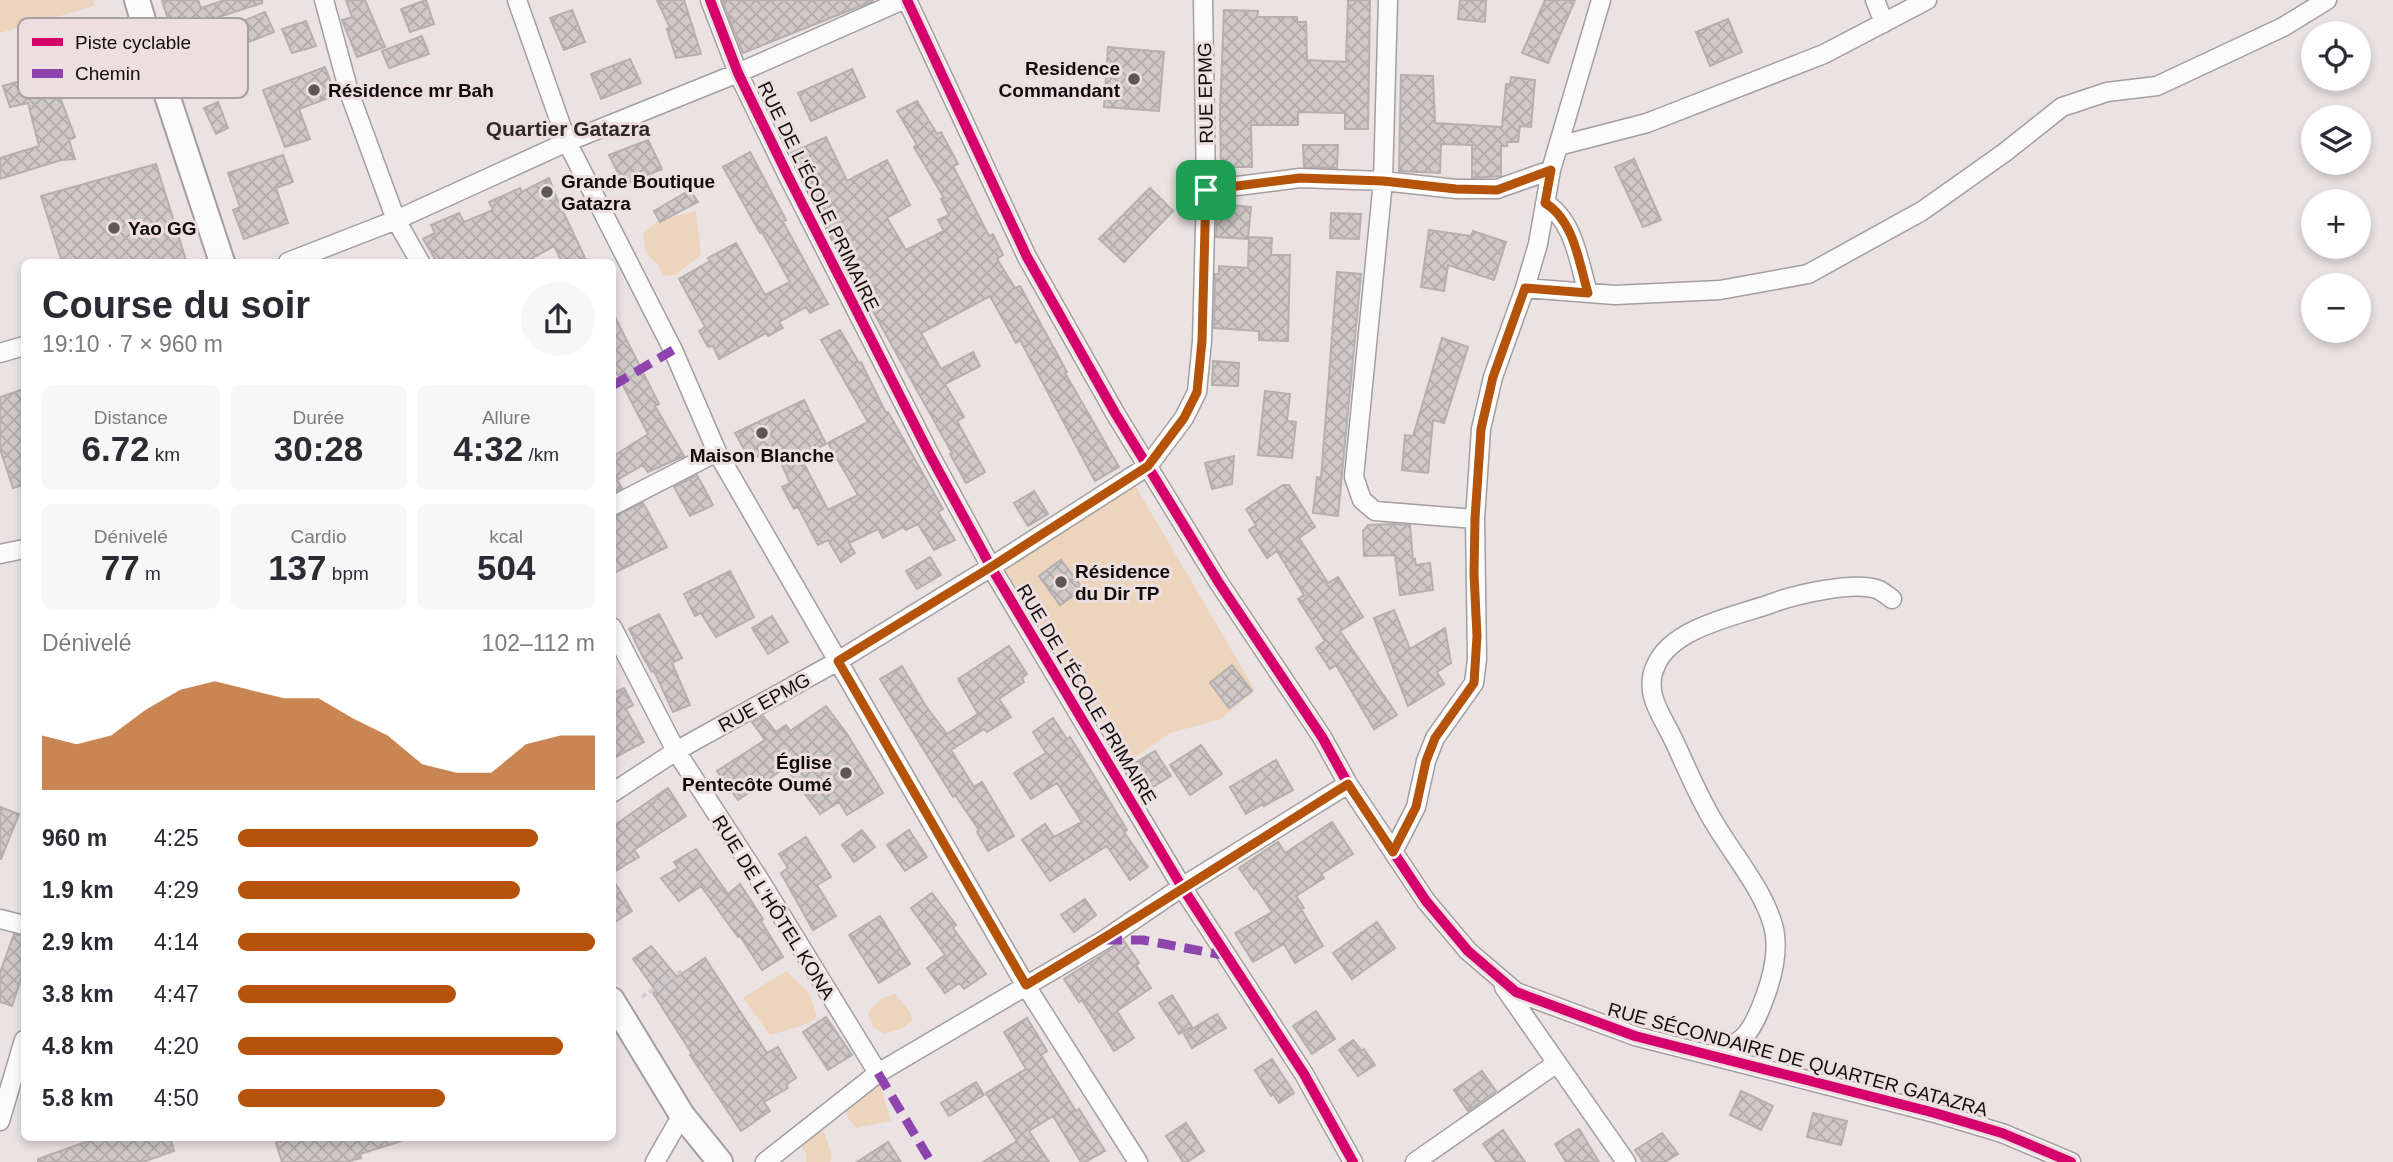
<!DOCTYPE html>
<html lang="fr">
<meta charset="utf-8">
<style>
body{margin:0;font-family:Helvetica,sans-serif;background:#f7f7f7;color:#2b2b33;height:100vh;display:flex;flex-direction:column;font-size:26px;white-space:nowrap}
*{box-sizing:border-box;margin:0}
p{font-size:23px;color:#7c7c81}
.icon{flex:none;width:38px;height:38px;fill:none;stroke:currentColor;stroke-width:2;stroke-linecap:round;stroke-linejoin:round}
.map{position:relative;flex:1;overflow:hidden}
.drawer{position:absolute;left:21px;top:259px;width:595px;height:882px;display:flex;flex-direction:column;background:#fff;border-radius:10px;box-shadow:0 4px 10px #0003}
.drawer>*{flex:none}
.fabs{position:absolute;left:2301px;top:21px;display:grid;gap:14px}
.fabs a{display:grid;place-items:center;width:70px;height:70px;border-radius:50%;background:#fff;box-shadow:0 4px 10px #0003;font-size:35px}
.pin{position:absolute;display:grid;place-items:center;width:60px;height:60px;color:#fff;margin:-30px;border-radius:14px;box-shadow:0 4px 10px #0006}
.round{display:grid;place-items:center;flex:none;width:74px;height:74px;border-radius:37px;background:#f7f7f7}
.overview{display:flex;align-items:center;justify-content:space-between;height:119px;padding:0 21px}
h1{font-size:38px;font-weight:700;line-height:52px}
.stats{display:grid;grid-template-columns:repeat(3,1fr);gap:10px;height:119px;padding:7px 21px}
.stats div{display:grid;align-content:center;border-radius:10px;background:#f7f7f7;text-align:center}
.stats b{font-size:35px;font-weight:700}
.stats small{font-size:19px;font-weight:400}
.stats p{font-size:19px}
.chart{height:196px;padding:14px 21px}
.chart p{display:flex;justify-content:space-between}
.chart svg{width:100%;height:126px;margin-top:7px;fill:#b45309;opacity:.7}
ul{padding:0 21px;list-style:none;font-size:23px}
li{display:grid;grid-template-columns:112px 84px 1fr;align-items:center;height:52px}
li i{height:18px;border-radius:9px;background:#b45309}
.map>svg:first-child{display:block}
.green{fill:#edd4bd}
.building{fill:url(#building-cross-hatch);stroke:#b5afae;stroke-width:2}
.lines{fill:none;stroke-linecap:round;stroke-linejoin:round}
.street-casing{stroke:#a49e9f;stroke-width:21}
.secondary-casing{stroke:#a49e9f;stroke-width:28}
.path{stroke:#cdcacb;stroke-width:3.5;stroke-dasharray:5 3.5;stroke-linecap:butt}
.street{stroke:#fcfbfb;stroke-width:18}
.secondary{stroke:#fcfbfb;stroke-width:24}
.quiet{stroke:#8e44ad;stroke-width:9;stroke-dasharray:18 9;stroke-linecap:butt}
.cycleway-casing{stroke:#eddfe0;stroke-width:15}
.cycleway{stroke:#d6006c;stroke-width:10}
.route-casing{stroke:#fff;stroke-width:14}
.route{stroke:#b45309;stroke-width:9}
.poi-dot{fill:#5d5758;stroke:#eddfe0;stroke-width:2.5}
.labels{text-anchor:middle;stroke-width:6;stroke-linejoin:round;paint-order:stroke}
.poi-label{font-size:19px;font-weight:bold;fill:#110c0d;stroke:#eddfe0;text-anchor:start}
.street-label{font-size:19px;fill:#110c0d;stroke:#eddfe0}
.neighbourhood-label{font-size:21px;font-weight:bold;fill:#33292a;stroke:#eddfe0}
.key{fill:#eddfe0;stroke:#aba0a1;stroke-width:2}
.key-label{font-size:19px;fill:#110c0d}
</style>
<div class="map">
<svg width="2393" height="1162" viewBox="0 0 2393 1162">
<defs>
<pattern id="building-cross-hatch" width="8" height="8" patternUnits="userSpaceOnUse" patternTransform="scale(1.75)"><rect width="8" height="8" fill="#cfc9c9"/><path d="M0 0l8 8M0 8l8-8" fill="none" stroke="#b1abab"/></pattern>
</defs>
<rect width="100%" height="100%" fill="#eae2e3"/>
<path class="green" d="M0 0H93L95 6 0 33Z
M696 211 701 255 675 275 662 276 659 266 646 253 643 234 658 221Z
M1132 480 1255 690 1221 719 1170 733 1127 763 1004 568Z
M786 971 809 993 817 1016 807 1024 770 1035 743 998Z
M895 994 910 1012 912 1020 903 1028 884 1034 873 1027 868 1014C875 1002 882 997 895 994Z
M873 1083 880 1085 891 1121 856 1128 848 1118 844 1107Z
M818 1115 831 1152 830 1162H806V1153L798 1140Z"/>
<path class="building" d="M162 0H198L201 8 225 0H262V3L172 32Z
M346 0H365L385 47 357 57 342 20 352 17Z
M426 0 434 24 410 32 401 9Z
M657 0H684L701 54 676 58 667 29 670 28Z
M722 0H873V1L743 53Z
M1348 0H1370L1368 129H1345V113L1298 112V125H1251L1252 167H1221L1220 111 1224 10 1258 11 1257 17H1297V22H1306L1307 60 1346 62Z
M1460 0H1486L1485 22 1458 19Z
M1545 0H1575L1548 63 1522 53Z
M572 10 585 42 564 50 550 18Z
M265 12 274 32 244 44 236 24Z
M1728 19 1742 52 1710 66 1696 32Z
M306 21 316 46 292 53 282 29Z
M105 31 121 81 60 97 75 137 69 140 75 159 61 160 0 179V158L39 146 28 103 10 107 3 86 40 75 32 52Z
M422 36 429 54 389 68 382 51Z
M1108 47 1164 52 1159 111 1104 107Z
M630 59 641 83 601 99 591 74Z
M325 67 336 95 299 109 310 139 285 147 263 90Z
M852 69 865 97 811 121 798 93Z
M1401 75 1433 76 1435 123 1502 127 1506 84H1510L1511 77 1535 80 1531 127 1520 126 1518 142H1507V146H1501V176L1472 178V145L1441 144 1440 173 1399 171Z
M917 101 937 134 941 132 958 164 953 166 989 236 993 234 1003 255 997 259 1015 288 1020 286 1067 372 1065 373 1119 467 1095 481 1020 340 1016 343 990 296 921 333 941 369 973 352 980 366 945 384 964 417 957 421 985 472 966 483 950 454 952 453 866 299 877 293 851 249 841 255 806 187 791 153 826 137 847 181 887 160 910 205 887 218 906 250 944 231 938 220 949 215 941 199 944 198 914 147 917 145 897 111Z
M218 102 228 128 216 134 204 108Z
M648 140 662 169 624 185 609 155Z
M1303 145H1338L1337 168 1304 167Z
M750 152 786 220 783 222 828 304 810 313 806 307 779 322 783 328 768 336 766 333 719 359 713 346 708 347 699 331 705 327 679 279 710 261 708 258 736 243 765 295 790 282 762 232 760 233 723 167Z
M283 155 293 182 276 188 288 223 244 239 233 210 240 207 228 173Z
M1634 159 1661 220 1643 227 1615 167Z
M156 164 186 260 178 262H62L41 196Z
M549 178 557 199 587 262H562L554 246 525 262H437L423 239 435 233 431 225 459 213 464 222 493 210 489 202 520 188 522 192Z
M1150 188 1173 211 1124 262 1099 239Z
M690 190 698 202 660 222 654 211Z
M1218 204 1251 207 1248 239 1216 237Z
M1331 213 1361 214 1359 239 1330 238Z
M1429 230 1471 236 1473 231 1506 242 1494 280 1448 265 1444 291 1421 287Z
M1249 237 1272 238 1271 255H1290L1288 341 1259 340V331L1214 328 1215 274H1219V266L1248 268Z
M1337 272 1361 274 1338 516 1313 513 1317 477 1321 478Z
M612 311 659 404 655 406 684 456 648 472 643 465 617 480 622 488 612 493V457L648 434 612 364Z
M840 330 859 363 861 362 886 413 888 412 943 509 938 512 955 540 934 550 918 524 906 530 903 527 883 538 878 529 849 543 855 553 841 562 828 540 818 545 798 507 794 509 782 487 790 483 775 448 750 460 735 433 804 400 826 444 800 456 828 510 858 495 828 443 868 422 821 340Z
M1442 338 1468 347 1444 423 1433 420 1428 473 1402 470 1405 435 1413 436Z
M1213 361 1239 363 1238 386 1212 385Z
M24 389V485L13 488 0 449V397Z
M1265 391 1290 394 1287 421 1296 422 1292 458 1258 455Z
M1234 456 1232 484 1212 489 1205 463Z
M697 475 713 505 690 516 674 487Z
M1283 485H1289L1315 527 1299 538 1328 583 1338 577 1363 617 1340 631 1397 715 1374 729 1336 665 1330 669 1316 648 1325 641 1298 599 1304 595 1277 551 1267 558 1249 530 1256 525 1246 509Z
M1034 491 1048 514 1028 526 1014 503Z
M643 503 667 547 612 574V517Z
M1391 524 1410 525 1413 560 1415 559 1416 565 1430 563 1433 590 1400 595 1395 555 1364 556 1363 531 1368 525Z
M930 557 941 575 917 589 906 571Z
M1061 560 1083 589 1060 605 1039 576Z
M730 571 754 617 716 637 701 613 695 616 684 594Z
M1394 610 1410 649 1445 628 1451 663 1437 672 1444 684 1408 706 1374 618Z
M659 614 682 658 672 663 690 705 673 712 654 671 652 672 644 659 629 629Z
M772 616 788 642 768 654 752 628Z
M1009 646 1027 674 1022 678 1024 682 999 699 1011 717 987 732 984 729 951 750 974 787 982 782 1014 836 988 851 977 832 979 830 955 795 953 797 880 679 902 666 925 705 947 734 978 714 958 679Z
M1232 665 1252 691 1229 708 1210 683Z
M612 685 616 692 624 688 633 705 626 709 644 742 612 759Z
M826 706 847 734 883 793 847 815 839 802 820 814 785 768 738 800 717 771 765 740 752 722 763 716 776 732 786 725 790 731Z
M1053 718 1067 739 1070 737 1080 753 1127 830 1124 832 1148 867 1130 880 1107 846 1050 881 1022 840 1045 824 1054 837 1082 822 1057 783 1031 799 1014 773 1046 753 1033 732Z
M1201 745 1222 774 1190 795 1170 765Z
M1155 751 1171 776 1146 791 1130 766Z
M1276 760 1293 790 1264 806 1263 804 1246 814 1230 787Z
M668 788 686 816 634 850 639 857 612 873V827Z
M0 807 19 814 1 859H0Z
M1332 822 1353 854 1321 874 1324 878 1296 896 1304 908 1301 909 1323 946 1295 963 1284 944 1253 962 1235 933 1272 912 1256 888 1254 889 1239 868 1278 842 1285 853Z
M862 830 875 847 854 862 842 845Z
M909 830 927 857 905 871 887 845Z
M806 837 831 877 817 885 836 916 813 930 781 873 788 868 779 854Z
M696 849 728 894 740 884 763 919 761 921 783 957 762 970 740 936 738 937 701 886 679 901 661 878 678 868 674 862Z
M612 878 632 911 612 924Z
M932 893 956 925 953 928 986 974 964 989 959 983 945 993 927 968 945 955 911 908Z
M1085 899 1096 915 1074 932 1061 915Z
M880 916 910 964 879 983 849 935Z
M1377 922 1395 948 1352 979 1333 953Z
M14 934 24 936V970L12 1006 0 1002V973Z
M1124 941 1139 963 1136 965 1151 988 1117 1011 1134 1038 1114 1051 1082 1000 1079 1002 1064 979Z
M651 946 677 977 705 958 767 1053 778 1047 796 1078 786 1085 788 1088 764 1102 770 1111 741 1131 690 1055 692 1054 653 993 656 991 633 959Z
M1172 995 1192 1027 1179 1034 1159 1003Z
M1316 1011 1335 1039 1312 1054 1293 1026Z
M1217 1014 1226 1028 1192 1048 1184 1034Z
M826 1017 852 1055 828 1070 803 1032Z
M1027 1018 1047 1051 1041 1055 1076 1111 1079 1109 1105 1151 1085 1162H1081L1053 1116 1029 1131 1049 1162H983L1017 1141 986 1093 1026 1069 1004 1032Z
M1353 1040 1362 1051 1364 1049 1375 1065 1358 1076 1339 1050Z
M1272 1059 1294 1093 1279 1103 1273 1094 1271 1096 1255 1070Z
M1482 1071 1496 1091 1468 1111 1454 1090Z
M976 1082 984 1095 949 1116 941 1103Z
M1741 1091 1773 1106 1761 1130 1730 1115Z
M1813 1113 1847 1121 1841 1145 1807 1137Z
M1186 1123 1204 1151 1187 1162H1183L1166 1136Z
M1579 1129 1599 1162H1566L1555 1144Z
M1503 1130 1525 1162H1496L1483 1144Z
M1662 1133 1678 1154 1665 1162H1643L1635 1150Z
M97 1138H170L174 1151 143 1162H38V1159Z
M291 1138H400L401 1141 360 1154 361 1158 346 1162H282L276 1143Z
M888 1142 901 1162H857Z"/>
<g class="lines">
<defs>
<path id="street" d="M324 0 349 92 396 220 420 262
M517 0 567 142 673 350 717 452 1026 986 1138 1162
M710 0 738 73 788 176 931 457 991 567 1182 887 1304 1074 1353 1162
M907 0 1027 257 1115 413 1219 583 1322 737 1348 784 1426 901 1468 951 1516 992 1635 1036 1935 1113 2002 1133 2071 1162
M1388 0 1383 181 1354 477 1362 500 1375 511 1475 519
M1875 0 1884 23
M1558 146 1647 123 1824 54 1927 0
M1206 190 1300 178 1383 181 1456 189H1497L1551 170
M1545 203C1574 220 1579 263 1588 293
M288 262 396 220 567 142 738 73 903 0
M1525 288 1615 295 1720 290 1808 274 1922 211 2004 153 2062 107 2107 92 2157 86 2283 27 2327 0
M0 353 24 346
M612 506 717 452
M0 554 24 549
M612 627 676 751 759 879 878 1073
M612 793 676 751 838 661 991 567 1148 466 1184 418 1197 392 1202 341 1206 190 1203 0
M1393 852 1416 807 1426 761 1435 738 1474 683 1477 659 1475 519 1481 429 1493 377 1525 288 1538 244 1551 170 1601 0
M0 919 24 925
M1504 987 1626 1162
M1709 1055C1743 1043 1750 1036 1763 1002 1772 979 1780 950 1773 925 1762 888 1734 856 1715 824 1699 798 1688 771 1675 743 1664 718 1642 694 1656 665 1672 628 1735 616 1770 604 1793 595 1856 580 1879 590 1883 592 1888 596 1892 599
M0 1121 24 1040
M655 1162 682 1115
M765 1162 878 1073 1104 940 1182 887 1348 784
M1415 1162 1557 1063"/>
<path id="secondary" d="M137 0 153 53 222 262
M612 1000 682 1115 720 1162"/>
</defs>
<use href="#street" class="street-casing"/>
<use href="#secondary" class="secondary-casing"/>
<path class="path" d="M612 447V449
M642 997 685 969"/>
<use href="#street" class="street"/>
<use href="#secondary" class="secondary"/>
<path class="quiet" d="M612 386 673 350
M1104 940H1143L1228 956
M878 1073 931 1162"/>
<defs>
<path id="cycleway" d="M710 0 738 73 788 176 931 457 991 567 1182 887 1304 1074 1353 1162
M907 0 1027 257 1115 413 1219 583 1322 737 1348 784 1426 901 1468 951 1516 992 1635 1036 1935 1113 2002 1133 2071 1162"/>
</defs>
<use href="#cycleway" class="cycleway-casing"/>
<use href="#cycleway" class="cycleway"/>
</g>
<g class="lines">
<defs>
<path id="route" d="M1551 170 1545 203C1574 220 1579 263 1588 293L1525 288 1493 377 1481 429 1475 519 1474 574 1477 636 1474 683 1435 738 1426 761 1416 807 1393 852 1348 784C1241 851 1135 921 1026 985L838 661 991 567 1148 466 1184 418 1197 392 1202 341 1206 190 1300 178 1383 181 1456 189 1497 190Z"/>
</defs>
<use href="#route" class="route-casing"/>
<use href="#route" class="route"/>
</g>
<g class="poi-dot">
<circle cx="1134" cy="79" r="7"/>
<circle cx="314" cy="90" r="7"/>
<circle cx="547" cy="192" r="7"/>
<circle cx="114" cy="228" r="7"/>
<circle cx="762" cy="433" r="7"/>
<circle cx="1061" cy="582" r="7"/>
<circle cx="846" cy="773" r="7"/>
</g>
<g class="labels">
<g class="poi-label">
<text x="1120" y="75" text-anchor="end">Residence<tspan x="1120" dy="22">Commandant</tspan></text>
<text x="328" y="97">Résidence mr Bah</text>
<text x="561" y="188">Grande Boutique<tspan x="561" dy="22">Gatazra</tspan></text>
<text x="128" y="235">Yao GG</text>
<text x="762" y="462" text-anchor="middle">Maison Blanche</text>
<text x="1075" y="578">Résidence<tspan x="1075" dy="22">du Dir TP</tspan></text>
<text x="832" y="769" text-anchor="end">Église<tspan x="832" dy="22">Pentecôte Oumé</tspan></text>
</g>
<g class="street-label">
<text transform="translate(1205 93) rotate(-91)" y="7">RUE EPMG</text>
<text transform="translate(819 196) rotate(64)" y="7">RUE DE L'ÉCOLE PRIMAIRE</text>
<text transform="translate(1087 694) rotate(59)" y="7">RUE DE L'ÉCOLE PRIMAIRE</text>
<text transform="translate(764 702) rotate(-29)" y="7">RUE EPMG</text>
<text transform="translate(774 907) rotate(58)" y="7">RUE DE L'HÔTEL KONA</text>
<text transform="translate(1798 1059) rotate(15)" y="7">RUE SÉCONDAIRE DE QUARTER GATAZRA</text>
</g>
<g class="neighbourhood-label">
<text x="568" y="136">Quartier Gatazra</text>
</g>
</g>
<rect x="18" y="18" width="230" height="80" rx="10" class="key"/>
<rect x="32" y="38" width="31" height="8" fill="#d6006c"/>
<rect x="32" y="69" width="31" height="9" fill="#8e44ad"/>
<g class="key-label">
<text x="75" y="49">Piste cyclable</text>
<text x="75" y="80">Chemin</text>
</g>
</svg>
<div class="fabs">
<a><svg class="icon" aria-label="locate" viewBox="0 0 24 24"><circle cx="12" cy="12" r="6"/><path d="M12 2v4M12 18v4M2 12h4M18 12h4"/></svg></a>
<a><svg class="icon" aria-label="layers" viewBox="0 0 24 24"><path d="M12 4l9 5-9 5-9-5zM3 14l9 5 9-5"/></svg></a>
<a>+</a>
<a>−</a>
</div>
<div class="pin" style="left:1206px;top:190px;background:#1e9e55"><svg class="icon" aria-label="arrive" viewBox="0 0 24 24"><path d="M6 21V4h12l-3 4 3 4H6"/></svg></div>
<section class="drawer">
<div class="overview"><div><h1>Course du soir</h1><p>19:10 · 7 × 960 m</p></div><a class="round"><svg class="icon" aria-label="share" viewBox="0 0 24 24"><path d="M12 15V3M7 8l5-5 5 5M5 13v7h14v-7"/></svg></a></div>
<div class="stats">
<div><p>Distance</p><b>6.72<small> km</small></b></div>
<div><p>Durée</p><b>30:28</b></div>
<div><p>Allure</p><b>4:32<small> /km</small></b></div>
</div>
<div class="stats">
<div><p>Dénivelé</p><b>77<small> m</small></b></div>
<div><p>Cardio</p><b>137<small> bpm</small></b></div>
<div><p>kcal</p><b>504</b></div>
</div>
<div class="chart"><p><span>Dénivelé</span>102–112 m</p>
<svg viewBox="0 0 160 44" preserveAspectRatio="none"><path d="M0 44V25L10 28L20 25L30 16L40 9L50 6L60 9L70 12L80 12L90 19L100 25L110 35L120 38L130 38L140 28L150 25L160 25V44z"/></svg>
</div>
<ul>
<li><b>960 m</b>4:25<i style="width:84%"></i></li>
<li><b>1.9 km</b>4:29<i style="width:79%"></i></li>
<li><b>2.9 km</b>4:14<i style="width:100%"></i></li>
<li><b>3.8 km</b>4:47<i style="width:61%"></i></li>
<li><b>4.8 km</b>4:20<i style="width:91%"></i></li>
<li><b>5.8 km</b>4:50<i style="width:58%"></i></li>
</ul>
</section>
</div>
